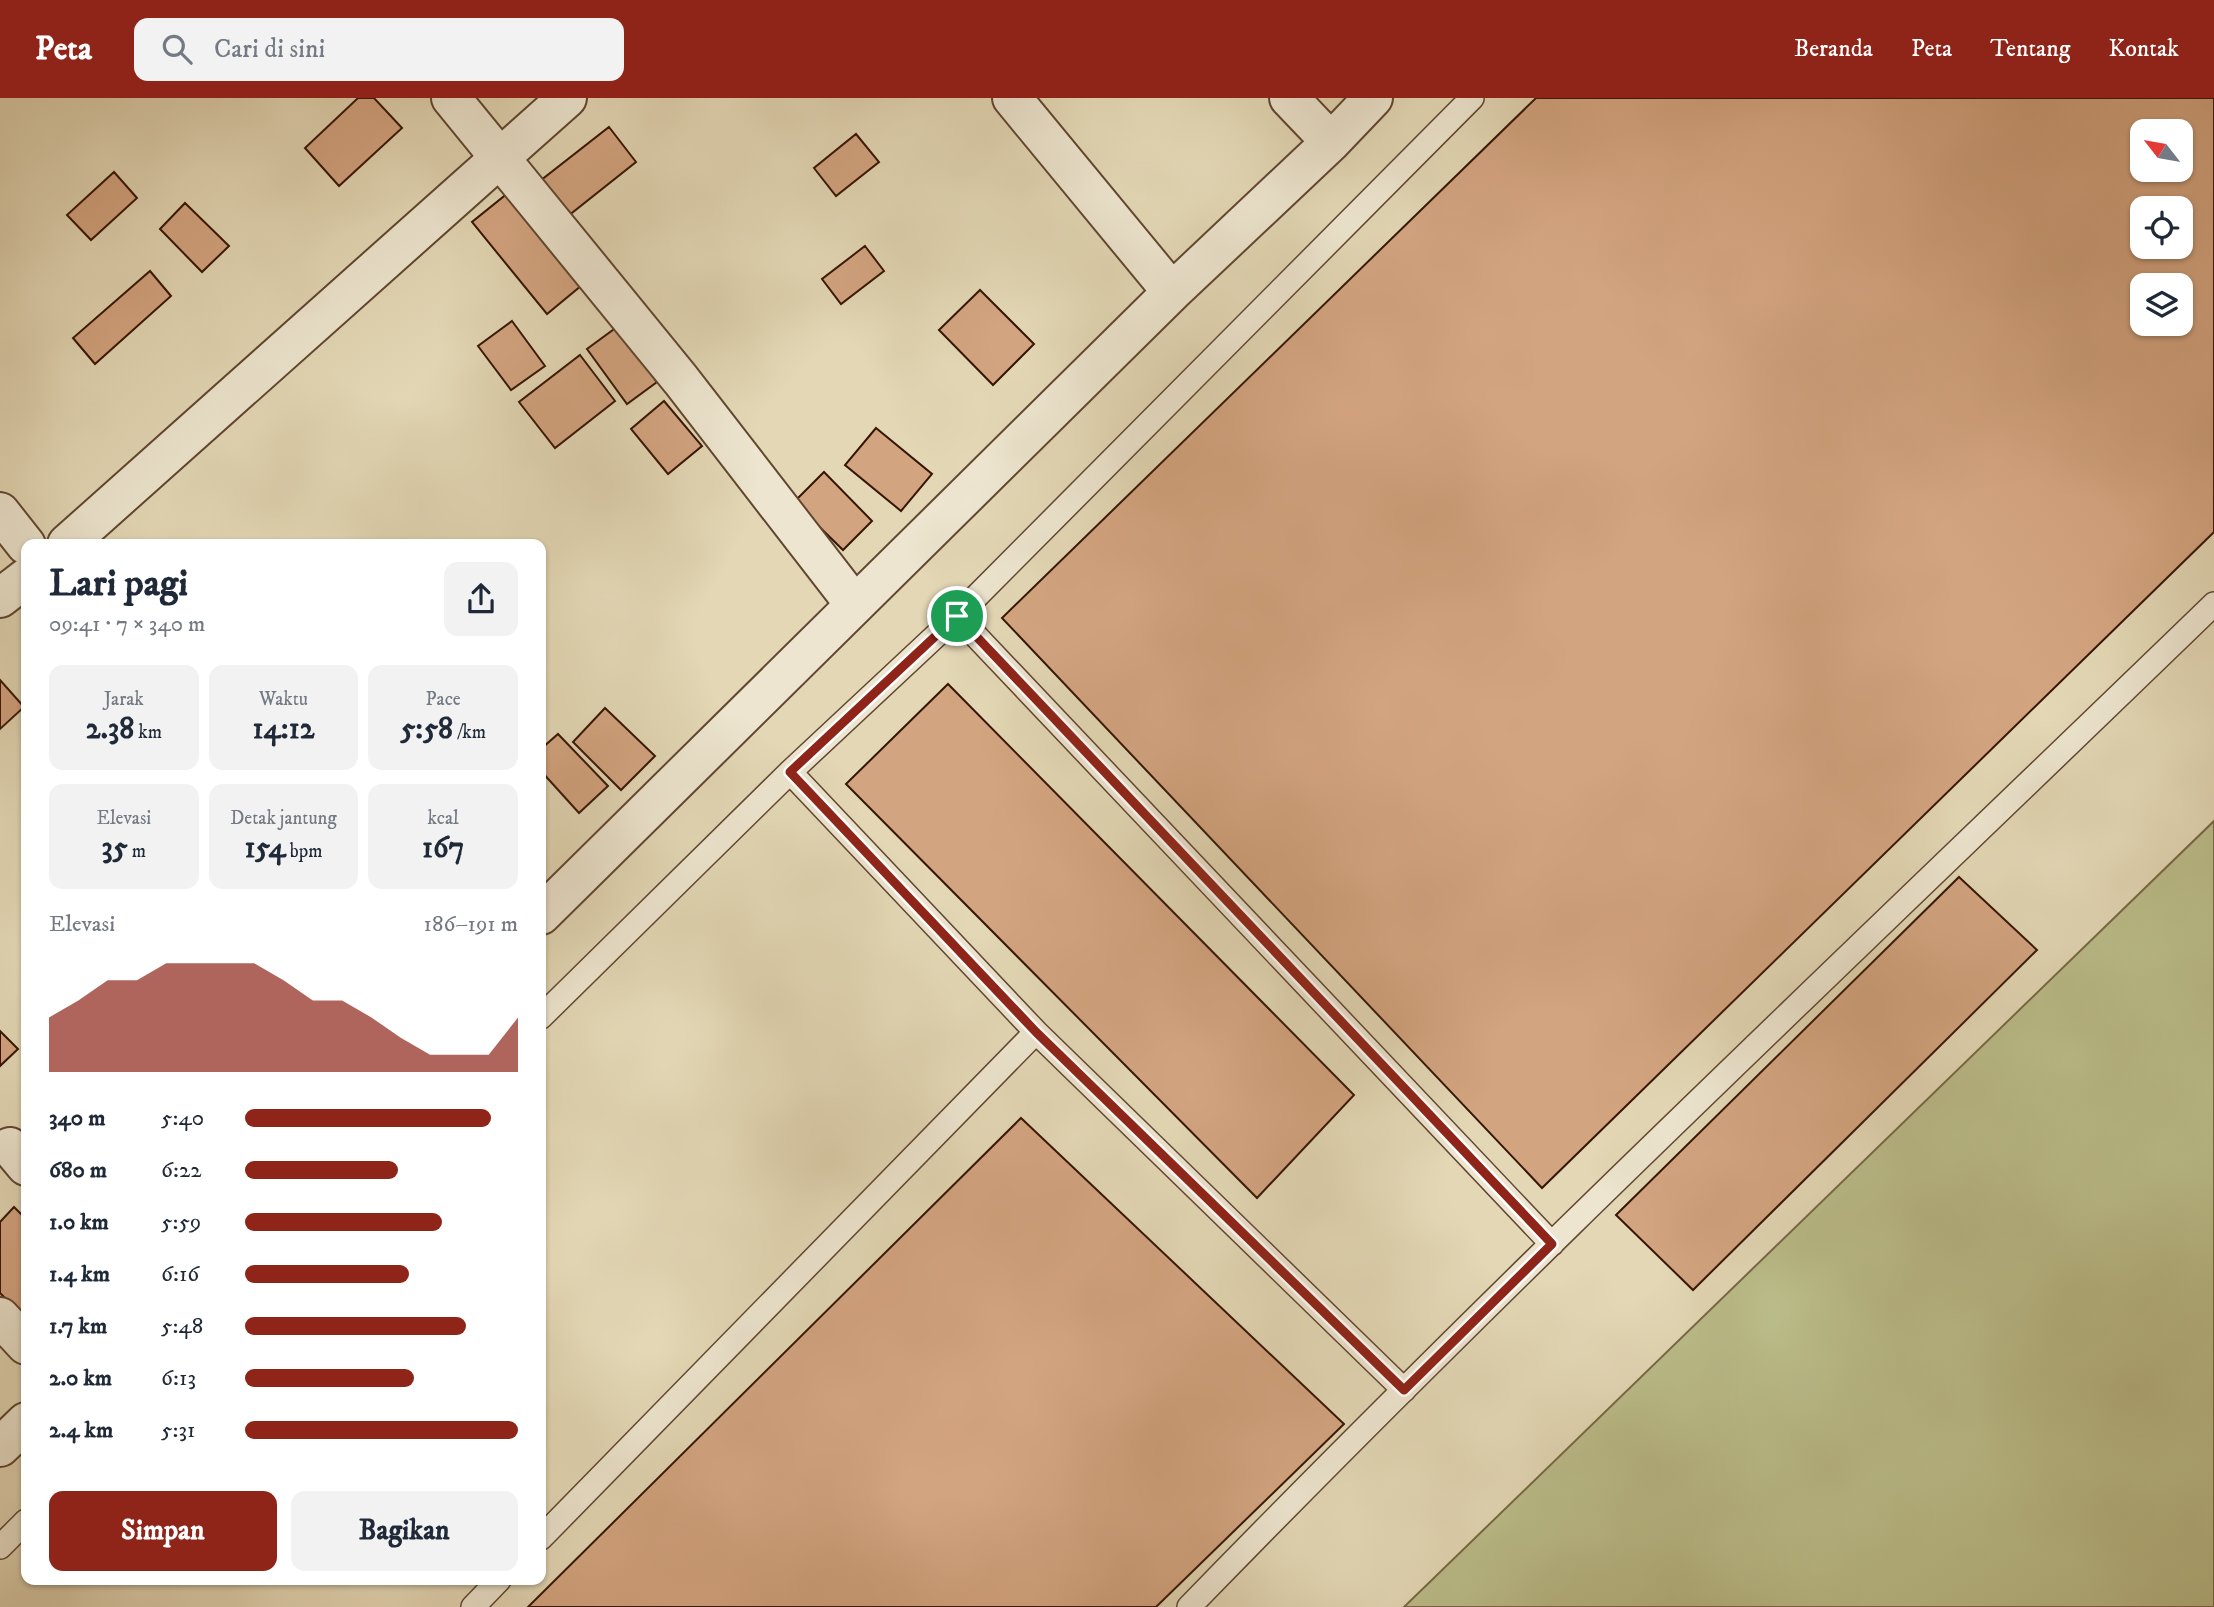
<!DOCTYPE html>
<html lang="id">
<meta charset="utf-8">
<style>
body{margin:0;font-family:"IM FELL DW Pica",serif;background:#f2f2f3;color:#1f2937;height:100vh;display:flex;flex-direction:column;font-size:26px;white-space:nowrap}
*{box-sizing:border-box;margin:0}
p{font-size:23px;color:#747a83}
.icon{flex:none;width:38px;height:38px;fill:none;stroke:currentColor;stroke-width:2;stroke-linecap:round;stroke-linejoin:round}
.map{position:relative;flex:1;overflow:hidden}
.panel{position:absolute;left:21px;top:441px;width:525px;height:1046px;display:flex;flex-direction:column;background:#fff;border-radius:14px;box-shadow:0 2px 5px #0004}
.panel>*{flex:none}
.needle{width:46px;rotate:301deg}
.fabs{position:absolute;left:2130px;top:21px;display:grid;gap:14px}
.fabs a{display:grid;place-items:center;width:63px;height:63px;border-radius:14px;background:#fff;box-shadow:0 2px 5px #0004;font-size:35px}
.pin{position:absolute;display:grid;place-items:center;width:60px;height:60px;color:#fff;margin:-30px;border:4px solid #fff;border-radius:50%;box-shadow:0 2px 7px #0007}
.round{display:grid;place-items:center;flex:none;width:74px;height:74px;border-radius:14px;background:#f2f2f3}
.summary{display:flex;align-items:center;justify-content:space-between;height:119px;padding:0 28px}
h1{font-size:38px;font-weight:700;line-height:52px}
.stats{display:grid;grid-template-columns:repeat(3,1fr);gap:10px;height:119px;padding:7px 28px}
.stats div{display:grid;align-content:center;border-radius:14px;background:#f2f2f3;text-align:center}
.stats b{font-size:30px;font-weight:700}
.stats small{font-size:19px;font-weight:400}
.stats p{font-size:19px}
.chart{height:196px;padding:14px 28px}
.chart p{display:flex;justify-content:space-between}
.chart svg{width:100%;height:126px;margin-top:7px;fill:#8f2418;opacity:.7}
.button{display:flex;gap:14px;margin-top:auto;padding:14px 28px}
.button a{flex:1;height:80px;border-radius:14px;background:#8f2418;color:#fff;font-size:28px;font-weight:700;line-height:80px;text-align:center}
.button a+a{background:#f2f2f3;color:#1f2937}
ul{padding:0 28px;list-style:none;font-size:23px}
li{display:grid;grid-template-columns:112px 84px 1fr;align-items:center;height:52px}
li i{height:18px;border-radius:9px;background:#8f2418}
header{display:flex;align-items:center;gap:42px;box-sizing:border-box;height:98px;padding:0 35px;background:#8f2418;color:#fff}
header strong{font-size:33px}
nav{display:flex;gap:38px;margin-inline-start:auto;font-size:24px}
.search{width:490px;height:63px;background:#f2f2f3;display:flex;align-items:center;gap:18px;box-sizing:border-box;padding:0 24px;border-radius:14px;color:#747a83;font-size:26px}
.map>svg:first-child{display:block}
.green{fill:#babc89;stroke:#786846;stroke-width:2}
.building{fill:#d3a480;stroke:#361504;stroke-width:2;fill-rule:evenodd}
.lines{fill:none;stroke-linecap:round;stroke-linejoin:round}
.service-casing{stroke:#614630;stroke-width:26}
.minor-casing{stroke:#614630;stroke-width:42}
.service{stroke:#ede5cf;stroke-width:23}
.minor{stroke:#ede5cf;stroke-width:38}
.route-casing{stroke:#fff;stroke-width:14}
.route{stroke:#8f2418;stroke-width:9}
</style>
<header>
<strong>Peta</strong>
<div class="search"><svg class="icon" aria-label="search" viewBox="0 0 24 24"><circle cx="10" cy="10" r="6"/><path d="M15 15l6 6"/></svg>Cari di sini</div>
<nav><a>Beranda</a><a>Peta</a><a>Tentang</a><a>Kontak</a></nav>
</header>
<div class="map">
<svg width="2214" height="1509" viewBox="0 0 2214 1509">
<rect width="100%" height="100%" fill="#e3d7b5"/>
<filter id="stains"><feTurbulence type="fractalNoise" baseFrequency=".00286" numOctaves="4"/><feColorMatrix values="0 0 0 0 .2 0 0 0 0 .09 0 0 0 0 .02 0 0 0 .5 -.17"/></filter>
<radialGradient id="worn" r=".72"><stop offset=".6" stop-color="#630" stop-opacity="0"/><stop offset="1" stop-color="#630" stop-opacity=".3"/></radialGradient>
<path class="green" d="M2214 723V1509H1404Z"/>
<path class="building" d="M358 0H374L402 30 339 88 305 50Z
M1536 0H2214V434L1542 1090 1002 520ZM2142 33H2180V72H2142ZM2142 110H2180V149H2142ZM2142 187H2180V226H2142Z
M609 29 636 64 568 118 540 83Z
M856 36 879 64 836 98 814 70Z
M114 74 137 100 91 142 67 117Z
M508 95 582 187 547 216 472 124Z
M185 105 229 148 202 174 160 131Z
M865 148 884 173 841 206 822 181Z
M150 173 171 198 95 266 73 240Z
M980 192 1034 246 993 287 939 232Z
M512 223 545 268 511 292 478 248Z
M617 229 657 284 627 306 587 251Z
M580 257 615 303 555 350 519 304Z
M664 303 702 348 668 376 631 331Z
M876 330 932 376 901 413 845 367Z
M824 374 872 423 843 452 794 404Z
M0 582 24 609 0 631Z
M948 586 1354 997 1257 1100 846 686Z
M605 610 655 658 621 692 573 644Z
M558 636 608 688 579 715 541 673V651Z
M1959 779 2037 852 1693 1192 1616 1117Z
M0 933 18 951 0 968Z
M1021 1020 1344 1326 1156 1509H528Z
M14 1109 26 1121V1221L0 1195V1124Z"/>
<g class="lines">
<defs>
<path id="service" d="M957 518 1552 1146
M790 674 1036 934 1404 1292
M541 919 790 674 957 518 1472 0
M541 1440 1036 934
M0 1449 26 1423
M473 1509 499 1482
M1189 1509C1522 1166 1871 838 2214 506"/>
<path id="minor" d="M451 0 681 282 855 507
M1012 0 1172 194
M1289 0 1331 44
M0 414 26 447
M67 446 567 0
M0 500 26 480
M541 817 1172 194 1331 44 1373 0
M10 1049 26 1068
M0 1219 26 1247
M0 1349 26 1324"/>
</defs>
<use href="#service" class="service-casing"/>
<use href="#minor" class="minor-casing"/>
<use href="#service" class="service"/>
<use href="#minor" class="minor"/>
</g>
<g class="lines">
<defs>
<path id="route" d="M957 518 1552 1146 1404 1292 1036 934 790 674Z"/>
</defs>
<use href="#route" class="route-casing"/>
<use href="#route" class="route"/>
</g>
<rect width="100%" height="100%" filter="url(#stains)"/>
<rect width="100%" height="100%" fill="url(#worn)"/>
</svg>
<div class="fabs">
<a><svg class="needle" viewBox="-14 -14 28 28"><path d="M0-13l5 13h-10z" fill="#e53935"/><path d="M0 13l5-13h-10z" fill="#747a83"/></svg></a>
<a><svg class="icon" aria-label="locate" viewBox="0 0 24 24"><circle cx="12" cy="12" r="6"/><path d="M12 2v4M12 18v4M2 12h4M18 12h4"/></svg></a>
<a><svg class="icon" aria-label="layers" viewBox="0 0 24 24"><path d="M12 4l9 5-9 5-9-5zM3 14l9 5 9-5"/></svg></a>
</div>
<div class="pin" style="left:957px;top:518px;background:#1e9e55"><svg class="icon" aria-label="arrive" viewBox="0 0 24 24"><path d="M6 21V4h12l-3 4 3 4H6"/></svg></div>
<section class="panel">
<div class="summary"><div><h1>Lari pagi</h1><p>09:41 · 7 × 340 m</p></div><a class="round"><svg class="icon" aria-label="share" viewBox="0 0 24 24"><path d="M12 15V3M7 8l5-5 5 5M5 13v7h14v-7"/></svg></a></div>
<div class="stats">
<div><p>Jarak</p><b>2.38<small> km</small></b></div>
<div><p>Waktu</p><b>14:12</b></div>
<div><p>Pace</p><b>5:58<small> /km</small></b></div>
</div>
<div class="stats">
<div><p>Elevasi</p><b>35<small> m</small></b></div>
<div><p>Detak jantung</p><b>154<small> bpm</small></b></div>
<div><p>kcal</p><b>167</b></div>
</div>
<div class="chart"><p><span>Elevasi</span>186–191 m</p>
<svg viewBox="0 0 160 44" preserveAspectRatio="none"><path d="M0 44V25L10 19L20 12L30 12L40 6L50 6L60 6L70 6L80 12L90 19L100 19L110 25L120 32L130 38L140 38L150 38L160 25V44z"/></svg>
</div>
<ul>
<li><b>340 m</b>5:40<i style="width:90%"></i></li>
<li><b>680 m</b>6:22<i style="width:56%"></i></li>
<li><b>1.0 km</b>5:59<i style="width:72%"></i></li>
<li><b>1.4 km</b>6:16<i style="width:60%"></i></li>
<li><b>1.7 km</b>5:48<i style="width:81%"></i></li>
<li><b>2.0 km</b>6:13<i style="width:62%"></i></li>
<li><b>2.4 km</b>5:31<i style="width:100%"></i></li>
</ul>
<div class="button"><a>Simpan</a><a>Bagikan</a></div>
</section>
</div>
